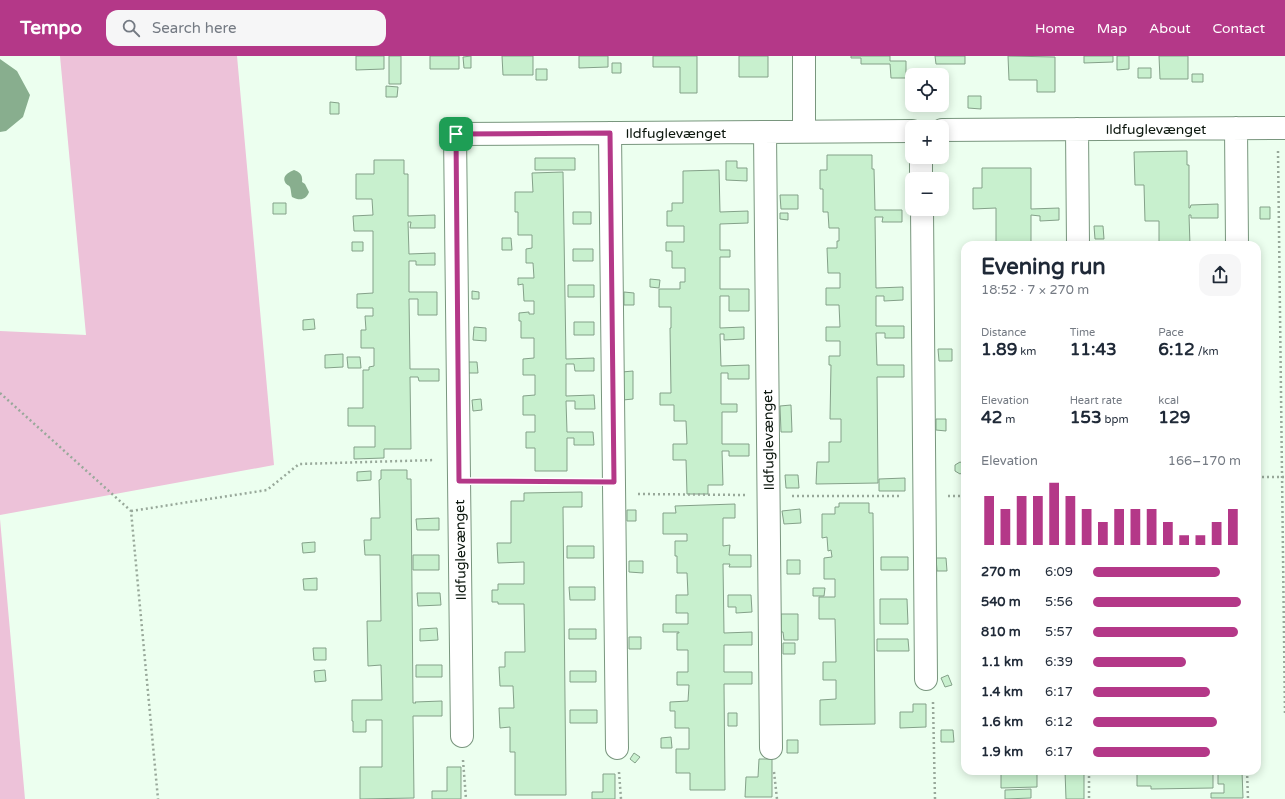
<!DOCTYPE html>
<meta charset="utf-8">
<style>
body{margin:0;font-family:"Varela Round",sans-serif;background:#f6f6f7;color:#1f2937;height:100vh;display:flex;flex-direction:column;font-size:15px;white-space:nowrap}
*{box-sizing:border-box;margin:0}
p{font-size:13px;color:#747a83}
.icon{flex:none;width:22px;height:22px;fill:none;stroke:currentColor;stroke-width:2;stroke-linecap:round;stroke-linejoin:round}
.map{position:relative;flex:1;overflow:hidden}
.sheet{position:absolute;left:961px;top:185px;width:300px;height:534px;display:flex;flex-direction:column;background:#fff;border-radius:12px;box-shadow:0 2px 10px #0003}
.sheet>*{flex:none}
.fabs{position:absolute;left:905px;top:12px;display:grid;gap:8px}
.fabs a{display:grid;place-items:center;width:44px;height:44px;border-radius:8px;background:#fff;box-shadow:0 2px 10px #0003;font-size:20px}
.pin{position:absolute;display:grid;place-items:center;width:34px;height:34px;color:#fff;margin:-17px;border-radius:8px;box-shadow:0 2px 6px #0006}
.round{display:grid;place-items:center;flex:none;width:42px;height:42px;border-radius:12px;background:#f6f6f7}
.head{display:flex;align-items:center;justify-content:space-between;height:68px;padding:0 20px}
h1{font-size:22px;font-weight:700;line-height:30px}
.metrics{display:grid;grid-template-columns:repeat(3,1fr);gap:6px;height:68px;padding:4px 20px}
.metrics div{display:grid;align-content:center}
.metrics b{font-size:17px;font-weight:700}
.metrics small{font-size:11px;font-weight:400}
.metrics p{font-size:11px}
.chart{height:112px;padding:8px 20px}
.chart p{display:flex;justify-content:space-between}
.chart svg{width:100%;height:72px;margin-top:4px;stroke:#b43888;stroke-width:6}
ul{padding:0 20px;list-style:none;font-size:13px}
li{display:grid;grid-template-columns:64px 48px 1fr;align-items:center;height:30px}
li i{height:10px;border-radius:5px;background:#b43888}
header{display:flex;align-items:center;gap:24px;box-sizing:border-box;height:56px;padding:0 20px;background:#b43888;color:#fff}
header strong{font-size:19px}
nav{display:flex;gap:22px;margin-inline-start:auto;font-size:14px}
.search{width:280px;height:36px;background:#f6f6f7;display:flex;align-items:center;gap:10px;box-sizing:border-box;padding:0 14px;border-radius:12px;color:#747a83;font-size:15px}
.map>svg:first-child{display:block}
.green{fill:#edc2d9}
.water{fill:#88ae8e}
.building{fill:#c8f0ce;stroke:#84a189}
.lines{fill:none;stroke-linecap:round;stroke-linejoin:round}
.street-casing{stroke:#79967e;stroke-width:24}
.path{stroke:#98a89a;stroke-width:2.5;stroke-dasharray:2 3;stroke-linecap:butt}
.street{stroke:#fff;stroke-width:22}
.route-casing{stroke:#fff;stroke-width:8}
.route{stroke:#b43888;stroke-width:5}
.labels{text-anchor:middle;stroke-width:3;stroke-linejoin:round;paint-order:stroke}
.street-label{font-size:14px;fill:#0c170e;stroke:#fff}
</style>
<header>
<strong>Tempo</strong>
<div class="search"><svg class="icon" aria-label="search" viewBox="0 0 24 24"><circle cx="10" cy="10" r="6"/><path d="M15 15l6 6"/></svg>Search here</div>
<nav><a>Home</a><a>Map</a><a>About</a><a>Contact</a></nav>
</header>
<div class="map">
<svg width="1285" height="743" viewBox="0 0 1285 743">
<rect width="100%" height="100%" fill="#ecffef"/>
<path class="green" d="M60 0H237L274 409 0 459V275L86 279Z
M0 463 25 743H0Z"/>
<path class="water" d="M0 3 17 15 30 39 23 61 6 75 0 76Z
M294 114C300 116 303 119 302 126L305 128 309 136C306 144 300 145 292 141 291 138 291 133 290 131 289 129 286 129 285 126 282 120 289 116 294 114Z"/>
<path class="building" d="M356 0H384V13L356 14Z
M389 0H401V28H389Z
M430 0H459V13H430Z
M471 0V12H464L463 1Z
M502 0H533V19H503Z
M579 0H608V11L579 12Z
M653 0H697V37H680V11H653Z
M739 0H768V21H739Z
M851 0H890V5H906V22H891L890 8H861V2H851Z
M935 0H965V8H936Z
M1008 0 1055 1V36H1037V24H1009Z
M1084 0H1113V6L1084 7Z
M1117 0H1129V13L1117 14Z
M1159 0H1188V23H1160Z
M612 7H621V17H612Z
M1138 12H1151V22H1138Z
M536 13H547V24H536Z
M911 14H920V19H912V24H911Z
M1192 18H1203V26H1192Z
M386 30 398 31 397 41H386Z
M968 40H981V53L968 52Z
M330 46 339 47V58H330Z
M1187 95V109H1189V152H1190L1191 149 1218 148V162H1191V159H1189L1190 189H1144V186H1159V165H1145L1144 129H1135L1134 96Z
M827 99H872V113H874L875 154H902V166H882L883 161H875L876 232 903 231V244L884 245V240H876V270H904V282H885V277H876L877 309H904V321H877L878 427 816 428 817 406H829V386H841V363H830L831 309H829V300H840V285H826V271H840L839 249H826V232H840V217H828L827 192H837V185H839V172H829L828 156H823V133H820V114H827Z
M535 102H575V114H535Z
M374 104H404V118H408V160L435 159V172H410L411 166H408L409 198 435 197V209H416V205H409V236H437V259H418V243H409L410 313H439V325H419L418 321H410L411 393H384V402L354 403V391H375V370H348V352H363V314H369V311L374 310V292H361V274H366L365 260H373V252H357V238L373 237V175H354L353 160 373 159 372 143H356V118H374Z
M726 105H737V112H747V125L726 124Z
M982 112H1031V153L1059 152V164L1040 165V160L1031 159V189H996V152L973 153V132H982Z
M719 114 720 156 748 155V167L720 168V194H730V201H720V233H749V255H729V240H720V272L744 271V283L724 284V278H720L721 310 749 309V323H728V317H721V348H737V356H722V388H749V400H729V395H722L723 429H708V438H687L686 404H673V388H687L686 365H674V349H660V337H671L670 272H671V251H659V233H680V226H685V212H672V195H666V186H684V170H667V155H672V147H683V115Z
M563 116 566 303 594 302V315H575L574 308H566V340L594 339 595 353H575V345H566L567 376H593L594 389H574V382H567V415H535V392H526V376H535V359H523V340L535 339V319H523V303L534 302V282H521V265H519V257L529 256V258H534V245H524L523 228 518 229V222H534L533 207H526V193L532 192V179H518V156H515V136H533L532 117Z
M780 139H798V153H781Z
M273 147H286V158H273Z
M1260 151H1270V163H1260Z
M573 156H591V168H573Z
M780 157H788V164L780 163Z
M1094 170H1103L1104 183H1095Z
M502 182H511L512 194H502Z
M352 186H363V195H352Z
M1194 187H1219V189H1194Z
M573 193H593V205H573Z
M650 223 660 224 659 232 650 231Z
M568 229H594V241H568Z
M472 235 479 236V243H472Z
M624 236 634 237V249H624Z
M314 263 315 273 303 274V264Z
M574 266H594V279H574Z
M474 271 486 272V285L473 284Z
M938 293H952V305H939Z
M343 298V311L325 312V299Z
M347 301H360L361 312H348Z
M468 306H477L478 317H468Z
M633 315V343L623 344 622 316Z
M481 343 482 354 473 355 472 344Z
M791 349 792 376H781L780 350Z
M936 363H946V375L936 374Z
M960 406 965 408V415L960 418 955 415V409Z
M381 414H407V423H411L413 647H416L415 646 442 645V660H413L414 742 360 743V711H382V664H366V676H353V665H352V644H382L381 609 368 610 367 565H381L380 499H365L364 484H371V462H380L379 424 381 423Z
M371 415V424L357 425V416Z
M785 419H798L799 432H786Z
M905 422V435H879V423Z
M582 436V451H563L566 739H515V696H510V671L500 672 499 652H514L513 630H500L499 611H505V596H525L524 548H498V546H492V534H498V528H524V506L498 507 497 487H511V445H524V437Z
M839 447H869V457H873L875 668 820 669V644L836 643V624H823V606H836L835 563H819V541H835V523H824V502L832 501 831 494 828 495 827 481 822 482V458H835V451H839Z
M735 448V462H723V490L730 489 729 499H751V511H729L730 508H723L724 577 752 576V589H724V616H752V628H724L725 734H690V717H676V693H689V672H675V655H670V646L688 645 689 629H677V616H688V594H677V577H679V576H663V568H688V557H676V539H688L687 517H677V500H675V485H687V478H663V457H676L675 450Z
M800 453 801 467 784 468 782 455Z
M627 454H636V465H627Z
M439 462V474H417L416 463Z
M315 486V496L303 497 302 487Z
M567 490H594V502H567Z
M413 499H439V514H413Z
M881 501H908V514H881Z
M936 502H946L947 515H937Z
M787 504H800V518H787Z
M629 505H643V517L629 516Z
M317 522V534H304L303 523Z
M569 531H595V544H570Z
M813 532H825L824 540H813Z
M417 537H440L441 549 418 550Z
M728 539H751L752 556 736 557V551H728Z
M880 543H907L908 568H880Z
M781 558H798V584H784L783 576H781Z
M437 572 438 584 420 585V573Z
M569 573H596V583H569Z
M629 581H641V593H629Z
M877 583H908L909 595H877Z
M783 587H795V598H783Z
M313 592H326V604H314Z
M416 609H442V621H416Z
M325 614 326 625 315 626 314 615Z
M570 615H596V626H570Z
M948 619 952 629 945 631 941 622Z
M913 648H926V671L900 672V656H913Z
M570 654H597V667H570Z
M728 657H737V670H728Z
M941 674H953L954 686H941Z
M671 681 672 692H661V682Z
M787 684H798V697H787Z
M634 697 640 701 635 707 630 703Z
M759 703H772V741H745L746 721H758Z
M447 711H461V743H432V735H447Z
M1001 715H1037V731L1001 732Z
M1065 715H1084V743H1066Z
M1137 715H1213V732L1151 733V730H1137Z
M1224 715H1242L1243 742H1211V737H1224V728H1218V717H1224Z
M603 718H615V743H592V736H603Z
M1031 733V742L1005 743V734Z"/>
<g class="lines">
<defs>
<path id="street" d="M804 0V75
M1236 72 1237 189
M1077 73 1078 189
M942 74 1285 72
M765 76 771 692
M610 77 617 692
M921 101V123
M922 153 926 623
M462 680 455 78 912 75"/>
</defs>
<use href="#street" class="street-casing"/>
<path class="path" d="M1278 95 1285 660
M0 337 131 455 158 743
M1257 421H1285
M481 425 590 426
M638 438 745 439
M792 440H901
M948 440H965
M131 455 267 434 299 408 435 404
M933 646 935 743
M463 704 466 743
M1089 715V743
M1247 715 1248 743
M619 716 621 743
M774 716 777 743"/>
<use href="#street" class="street"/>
</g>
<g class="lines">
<defs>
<path id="route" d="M610 77 614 426 459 425 456 78Z"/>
</defs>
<use href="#route" class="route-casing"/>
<use href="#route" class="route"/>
</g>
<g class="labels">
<g class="street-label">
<text x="1156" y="78">Ildfuglevænget</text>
<text x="676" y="82">Ildfuglevænget</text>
<text transform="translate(768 384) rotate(-91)" y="5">Ildfuglevænget</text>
<text transform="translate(460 494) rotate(-91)" y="5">Ildfuglevænget</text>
</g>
</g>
</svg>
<div class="fabs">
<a><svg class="icon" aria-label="locate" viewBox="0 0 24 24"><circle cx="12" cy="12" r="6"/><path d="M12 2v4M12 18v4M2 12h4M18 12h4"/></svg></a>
<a>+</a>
<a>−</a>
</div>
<div class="pin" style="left:456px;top:78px;background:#1e9e55"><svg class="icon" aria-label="arrive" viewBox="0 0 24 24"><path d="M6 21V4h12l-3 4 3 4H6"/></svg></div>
<section class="sheet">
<div class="head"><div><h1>Evening run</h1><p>18:52 · 7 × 270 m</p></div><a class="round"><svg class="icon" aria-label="share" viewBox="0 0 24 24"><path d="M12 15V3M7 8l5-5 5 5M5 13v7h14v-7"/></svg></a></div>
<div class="metrics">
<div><p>Distance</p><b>1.89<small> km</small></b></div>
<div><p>Time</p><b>11:43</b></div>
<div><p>Pace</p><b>6:12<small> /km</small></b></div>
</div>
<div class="metrics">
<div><p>Elevation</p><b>42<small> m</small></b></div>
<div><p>Heart rate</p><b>153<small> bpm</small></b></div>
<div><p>kcal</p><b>129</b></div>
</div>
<div class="chart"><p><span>Elevation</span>166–170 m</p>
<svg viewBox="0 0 160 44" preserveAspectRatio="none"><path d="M5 44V14M15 44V22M25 44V14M35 44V14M45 44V6M55 44V14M65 44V22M75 44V30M85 44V22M95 44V22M105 44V22M115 44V30M125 44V38M135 44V38M145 44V30M155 44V22"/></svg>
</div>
<ul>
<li><b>270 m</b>6:09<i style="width:86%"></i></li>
<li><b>540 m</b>5:56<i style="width:100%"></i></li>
<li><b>810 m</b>5:57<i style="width:98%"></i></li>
<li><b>1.1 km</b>6:39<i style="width:63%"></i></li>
<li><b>1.4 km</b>6:17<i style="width:79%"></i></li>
<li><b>1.6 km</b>6:12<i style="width:84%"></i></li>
<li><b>1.9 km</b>6:17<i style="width:79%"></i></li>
</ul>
</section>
</div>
